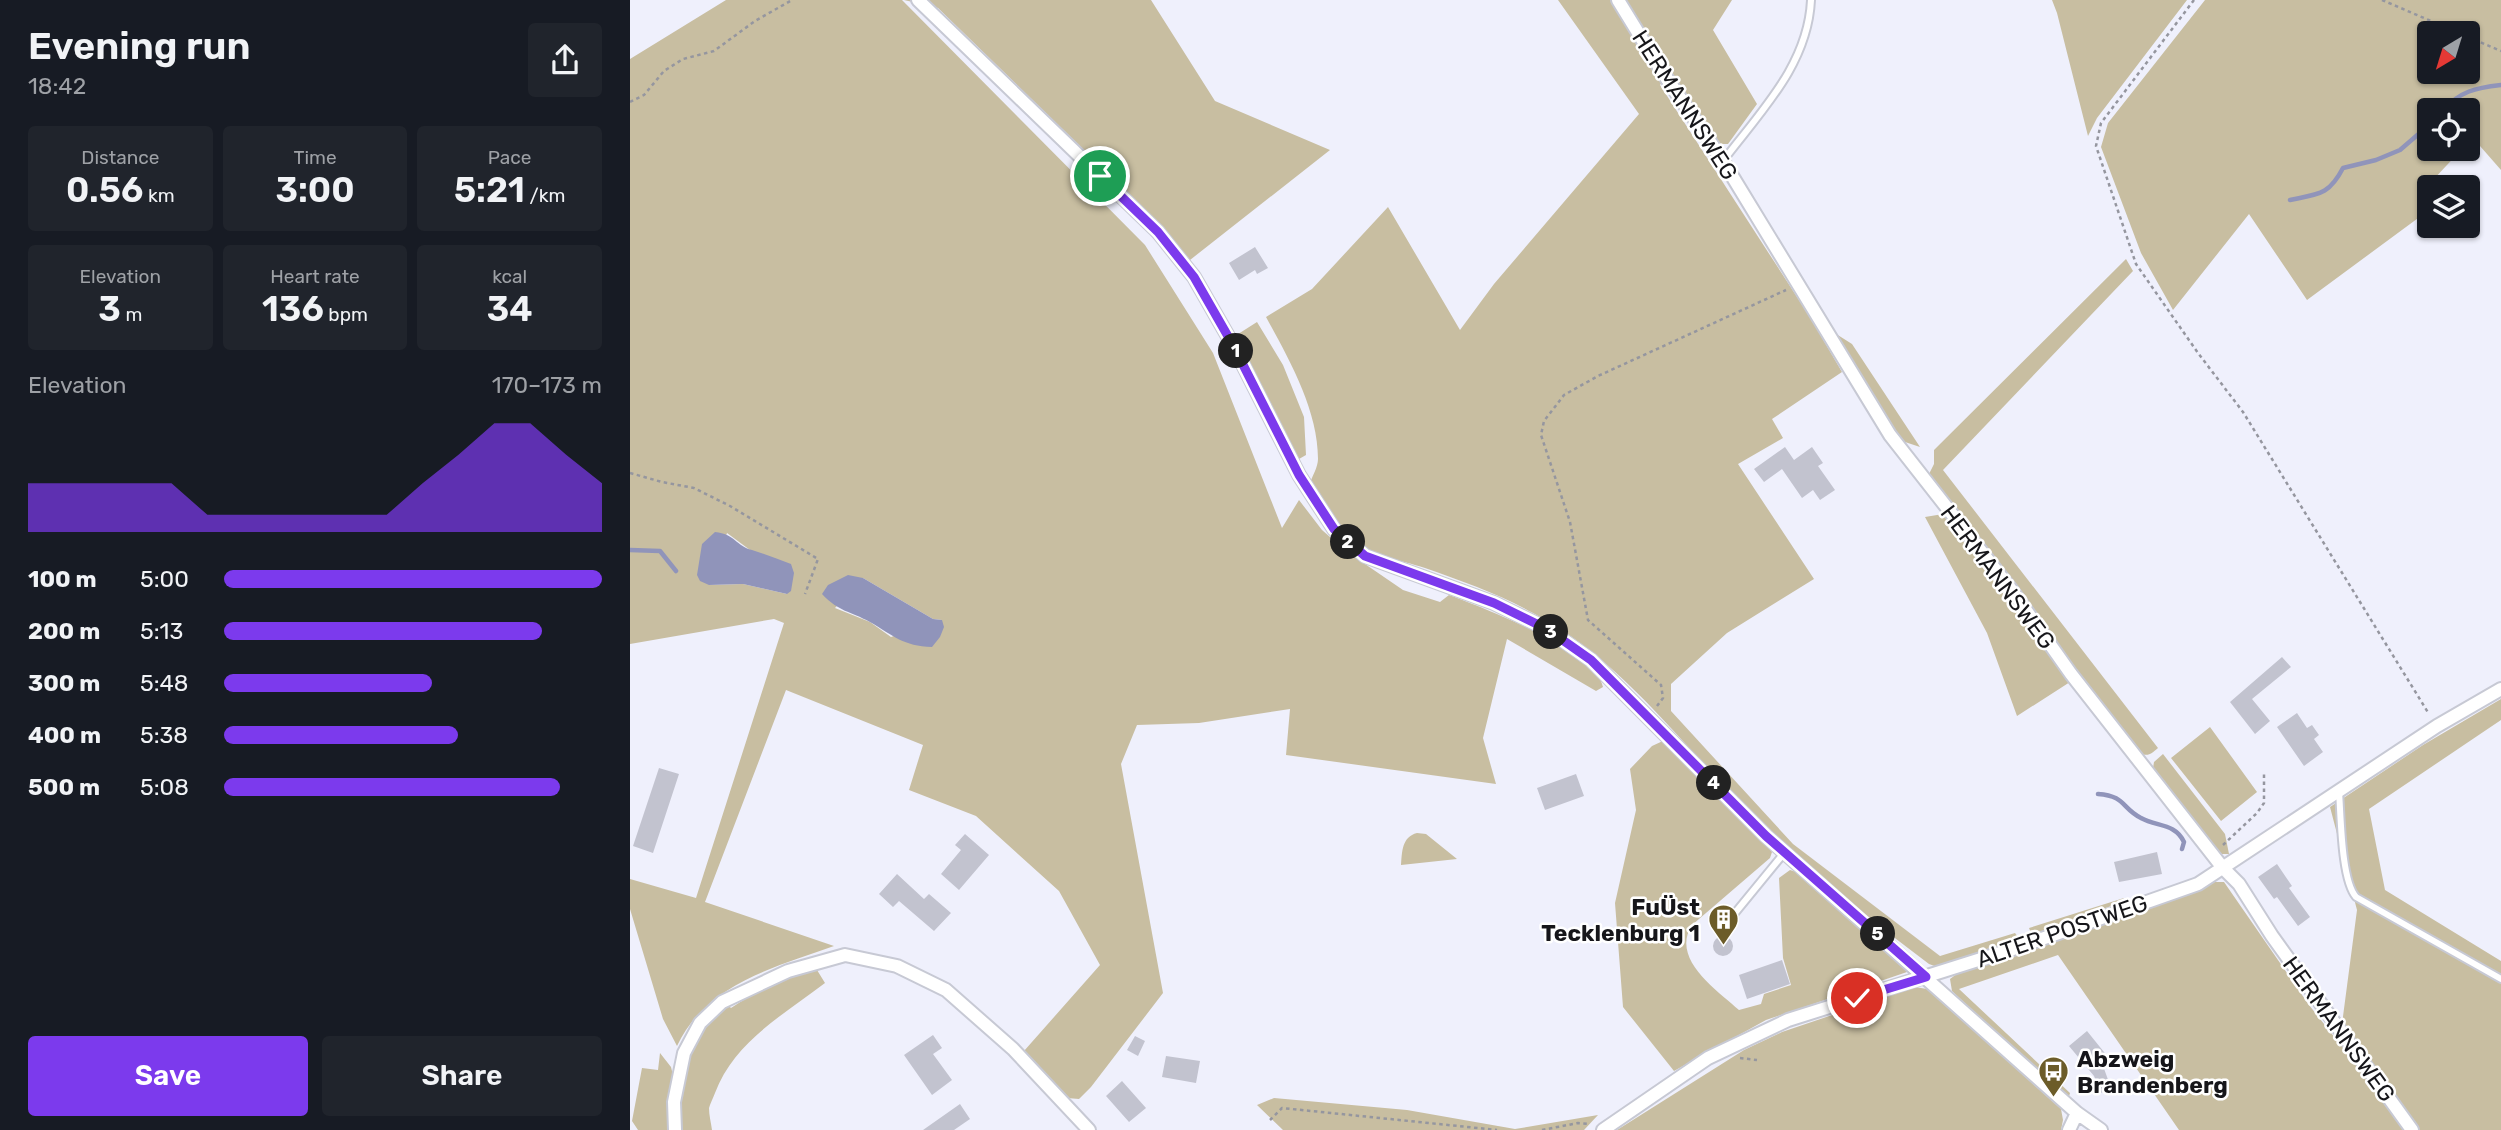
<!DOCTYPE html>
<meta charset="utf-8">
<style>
body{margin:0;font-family:Rubik,sans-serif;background:#20242c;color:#f1f3f6;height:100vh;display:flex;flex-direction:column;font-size:26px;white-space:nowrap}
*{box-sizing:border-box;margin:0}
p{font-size:23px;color:#9ea1a6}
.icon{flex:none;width:38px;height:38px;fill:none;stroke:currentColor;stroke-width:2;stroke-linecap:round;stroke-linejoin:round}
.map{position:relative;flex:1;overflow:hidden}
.details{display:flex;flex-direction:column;background:#171b24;width:630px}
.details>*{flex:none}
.needle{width:46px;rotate:218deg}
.controls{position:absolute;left:1787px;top:21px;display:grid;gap:14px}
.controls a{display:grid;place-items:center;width:63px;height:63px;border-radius:7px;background:#171b24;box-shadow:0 2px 5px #0004;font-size:35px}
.pin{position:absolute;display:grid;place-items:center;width:60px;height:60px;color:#fff;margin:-30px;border:4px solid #fff;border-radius:50%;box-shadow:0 2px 7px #0007}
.km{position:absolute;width:35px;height:35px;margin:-18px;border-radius:50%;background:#222;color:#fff;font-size:19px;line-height:35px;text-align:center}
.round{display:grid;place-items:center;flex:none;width:74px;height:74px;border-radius:7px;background:#20242c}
.summary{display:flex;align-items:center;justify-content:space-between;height:119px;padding:0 28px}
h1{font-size:38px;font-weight:600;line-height:52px}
.stats{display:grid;grid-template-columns:repeat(3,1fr);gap:10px;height:119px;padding:7px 28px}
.stats div{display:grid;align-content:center;border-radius:7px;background:#20242c;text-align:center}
.stats b{font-size:35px;font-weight:600}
.stats small{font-size:19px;font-weight:400}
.stats p{font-size:19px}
.chart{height:196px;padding:14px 28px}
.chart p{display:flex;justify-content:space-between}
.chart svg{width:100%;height:126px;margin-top:7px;fill:#7c3aed;opacity:.7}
.cta{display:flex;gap:14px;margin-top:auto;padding:14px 28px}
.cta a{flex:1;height:80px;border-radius:7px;background:#7c3aed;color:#fff;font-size:28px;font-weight:600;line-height:80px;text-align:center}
.cta a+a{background:#20242c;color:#f1f3f6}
ul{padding:0 28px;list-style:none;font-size:23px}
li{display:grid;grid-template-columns:112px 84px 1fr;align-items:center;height:52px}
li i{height:18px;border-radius:9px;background:#7c3aed}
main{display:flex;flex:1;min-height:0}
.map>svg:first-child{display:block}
.green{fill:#c8bea1;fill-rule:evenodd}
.water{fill:#9094ba}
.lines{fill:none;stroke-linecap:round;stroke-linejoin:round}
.stream{stroke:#9094ba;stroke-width:4.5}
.building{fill:#c2c3cf}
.lane-casing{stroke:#c7c9d4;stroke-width:10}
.street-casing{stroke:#c7c9d4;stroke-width:16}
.path{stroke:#95969f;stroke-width:2.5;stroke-dasharray:3.5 3.5;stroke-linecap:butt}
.lane{stroke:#fff;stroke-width:6}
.street{stroke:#fff;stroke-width:12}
.route-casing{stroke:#fff;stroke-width:14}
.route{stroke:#7c3aed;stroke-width:9}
.labels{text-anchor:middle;stroke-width:5;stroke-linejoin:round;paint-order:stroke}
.street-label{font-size:23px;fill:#16161a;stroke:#fff}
.poi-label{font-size:23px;font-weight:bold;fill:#16161a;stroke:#fff;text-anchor:end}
</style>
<main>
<section class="details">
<div class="summary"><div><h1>Evening run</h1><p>18:42</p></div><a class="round"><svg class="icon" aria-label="share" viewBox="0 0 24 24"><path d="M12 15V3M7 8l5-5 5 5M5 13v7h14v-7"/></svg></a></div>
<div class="stats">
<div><p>Distance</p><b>0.56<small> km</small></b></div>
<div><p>Time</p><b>3:00</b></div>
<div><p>Pace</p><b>5:21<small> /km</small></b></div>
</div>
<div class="stats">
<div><p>Elevation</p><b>3<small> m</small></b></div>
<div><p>Heart rate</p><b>136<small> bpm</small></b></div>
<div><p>kcal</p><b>34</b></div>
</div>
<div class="chart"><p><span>Elevation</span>170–173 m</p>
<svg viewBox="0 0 160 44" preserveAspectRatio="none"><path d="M0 44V27L10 27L20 27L30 27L40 27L50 38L60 38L70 38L80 38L90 38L100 38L110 27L120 17L130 6L140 6L150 17L160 27V44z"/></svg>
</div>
<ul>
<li><b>100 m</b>5:00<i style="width:100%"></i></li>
<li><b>200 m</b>5:13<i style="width:84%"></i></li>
<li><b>300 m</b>5:48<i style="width:55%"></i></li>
<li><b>400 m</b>5:38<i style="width:62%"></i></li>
<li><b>500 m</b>5:08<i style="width:89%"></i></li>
</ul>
<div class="cta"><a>Save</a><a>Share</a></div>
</section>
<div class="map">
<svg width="1871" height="1130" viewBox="0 0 1871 1130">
<rect width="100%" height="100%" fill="#eff0fc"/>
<path class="green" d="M96 0H272L515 245 583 353 652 528 669 500 692 530 716 551 773 590 810 602 819 595C852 607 966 651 973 687L966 691 877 639 853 738 866 784 656 755 660 709 569 723 507 725 491 764 533 993 461 1087 449 1099 437 1098 394 1051 470 965 429 891 346 816 279 790 293 745 156 690 75 902 204 946C145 967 76 984 47 1046L33 1019 0 909V879L66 898 154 623 144 619 0 644V59ZM97 533 120 550 157 594 113 584 79 585ZM233 578 303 619 312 620 261 637 240 622 205 608Z
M274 0H521L585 101 700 150 560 260 529 223 308 8Z
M928 0H1102L1083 30 1127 104 1098 144H1087L1039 72 1030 85 1180 317 1212 372 1142 419 1153 438 1108 464 1184 579 1097 633 1041 684V711L1163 844 1310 956 1385 933 1388 937 1382 943 1310 968 1299 964C1236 916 1173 867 1117 810 1050 742 989 658 903 613 869 594 832 581 795 568 771 560 741 556 722 539 705 523 692 503 679 485 682 477 688 467 688 459 688 410 659 359 636 317L682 289 758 207 830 330 864 284 1009 114Z
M1422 0H1557L1467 118 1458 136 1427 13Z
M1575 0H1871V170L1843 138 1838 143V110H1799V149H1832L1787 197 1795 213 1677 300 1619 214 1543 310 1511 253 1471 147 1478 123ZM1799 33H1838V72H1799Z
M1496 259 1503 271 1313 470 1528 748C1521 754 1518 757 1510 753L1298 476 1304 464V450Z
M627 322 653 365 674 417 676 455 669 459 662 451 605 336Z
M1203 332 1222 344 1290 447 1272 441 1260 427Z
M1313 514 1440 682 1387 716 1357 633 1295 517Z
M1871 699V720L1739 809 1755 890 1871 961V1130H1783L1771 1102 1712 1024 1727 910 1700 807 1793 745Z
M1580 727 1627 792 1591 821 1541 758Z
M1035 740 1142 852 1140 858 1062 925C1040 959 1087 990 1109 1010L1131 1004 1134 994 1161 985 1153 958 1149 878 1160 870 1166 872 1250 942 1276 967 1277 972 1136 1020 1044 1071 993 1007 985 903 1006 810 1000 769 1022 746Z
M1533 754 1595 834 1599 854H1592L1583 847 1523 768 1524 762Z
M787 833 796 834 827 859 771 865C772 851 772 837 787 833Z
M1579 882H1594L1679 1005 1778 1130H1549L1428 955 1329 989 1440 1093 1438 1100 1322 991 1320 979 1328 973Z
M1494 898 1492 902 1405 934 1401 933 1399 928Z
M187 970 195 983C153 1015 104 1042 85 1093 83 1098 80 1104 79 1108 79 1115 81 1123 82 1130H51C49 1081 57 1037 98 1005L101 1008C128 990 156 977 187 970Z
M1285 987 1297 989 1431 1109 1433 1120 1431 1130H987L1114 1050 1152 1032Z
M30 1053 41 1067 43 1075 38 1102 39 1130H8L2 1121 12 1068 28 1070Z
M644 1098 777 1110 885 1129 968 1115 954 1130H653L627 1105Z"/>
<path class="water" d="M85 532C105 534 106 546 122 550 135 554 148 559 161 564L164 573 161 591 157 594 113 584 79 585 70 581 67 575 72 544Z
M218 575 233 578 303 619 312 620 314 627 310 637 302 647C273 646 264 636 240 622 220 611 209 612 192 594L198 585Z"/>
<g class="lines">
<path class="stream" d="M1813 110C1831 91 1845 88 1871 85
M1660 200C1689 194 1699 195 1713 168L1746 160 1770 150 1799 125
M0 550 30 551 46 571
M1468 794C1496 796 1491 808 1511 818 1527 827 1545 823 1554 842L1552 849"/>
</g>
<path class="building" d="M625 247 638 268 627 274 625 270 609 280 599 263Z
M1155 447 1164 460 1182 447 1193 463 1188 466 1205 490 1190 500 1183 490 1172 498 1152 469 1134 482 1124 469Z
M1652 657 1661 667 1622 699 1640 721 1625 734 1600 702Z
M1667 713 1677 728 1682 725 1689 735 1684 739 1693 752 1674 766 1647 727Z
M29 768 49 774 23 853 3 846Z
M946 774 954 796 915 810 907 788Z
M335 834 359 855 329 890 311 874 331 850 325 845Z
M1527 852 1532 874 1489 882 1484 862Z
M1647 864 1662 886 1659 888 1680 917 1668 926 1647 897 1644 899 1628 877Z
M267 874 294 899 299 894 321 913 304 931 269 901 263 907 249 894Z
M1083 946a10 10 0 1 1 20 0a10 10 0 1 1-20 0Z
M1152 960 1160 984 1117 999 1109 975Z
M1457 1031 1478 1057 1472 1063 1481 1088 1471 1093 1464 1076 1439 1046Z
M303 1035 312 1048 303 1054 322 1080 302 1095 274 1055Z
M505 1036 515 1041 508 1056 497 1050Z
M536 1056 570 1061 566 1083 532 1077Z
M492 1081 516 1108 499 1122 476 1096Z
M330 1104 340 1119 324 1130H293Z"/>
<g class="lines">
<defs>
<path id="lane" d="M1093 161C1130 112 1178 65 1181 0
M1709 792C1711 816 1711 880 1726 897L1871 979
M1105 913 1155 852"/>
<path id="street" d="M288 0 528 232 564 277 603 345 669 475 704 529 735 556 864 603 917 629 961 660 1136 836 1447 1113 1471 1130
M988 0 1031 70 1093 161 1260 435 1383 592 1441 674 1593 868 1609 884 1642 936 1782 1130
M45 1130 44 1102 54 1053 70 1023 92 1002 158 971 215 955 267 966 316 990 383 1049 459 1130
M973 1130 1078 1058 1158 1020 1386 948 1568 884 1807 726 1871 689
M1439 1130 1447 1113"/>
</defs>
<use href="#lane" class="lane-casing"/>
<use href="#street" class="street-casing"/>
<path class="path" d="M1564 0 1471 123 1466 146 1506 264 1568 353 1613 412 1799 714
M1752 0 1829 33
M1838 37 1871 51
M0 102 14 95 34 71 53 59 84 51 125 21 162 0
M0 473 32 482 64 488 100 506 188 559 175 594
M1027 706 1033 698 1031 685 958 620 940 522 911 435 914 421 934 395 968 376 1156 290
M1593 845 1627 813 1634 803V774
M1110 1058 1127 1060
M640 1120 652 1108 867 1130
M912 1130 948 1123 960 1124"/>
<use href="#lane" class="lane"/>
<use href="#street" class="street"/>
</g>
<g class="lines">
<defs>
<path id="route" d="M470 176 528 232 564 277 603 345 669 475 704 529 735 556 864 603 917 629 961 660 1136 836 1296 977 1227 998"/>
</defs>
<use href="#route" class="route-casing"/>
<use href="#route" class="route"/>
</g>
<defs>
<symbol id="building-pin" viewBox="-11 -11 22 30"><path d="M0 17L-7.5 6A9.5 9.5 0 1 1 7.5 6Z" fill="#6c5c29" stroke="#fff"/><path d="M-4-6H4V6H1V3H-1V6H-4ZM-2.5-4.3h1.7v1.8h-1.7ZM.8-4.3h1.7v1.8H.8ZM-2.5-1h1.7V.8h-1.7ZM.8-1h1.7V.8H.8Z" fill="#fff"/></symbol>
<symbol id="bus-pin" viewBox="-11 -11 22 30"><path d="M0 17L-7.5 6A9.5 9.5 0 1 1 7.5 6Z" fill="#6c5c29" stroke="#fff"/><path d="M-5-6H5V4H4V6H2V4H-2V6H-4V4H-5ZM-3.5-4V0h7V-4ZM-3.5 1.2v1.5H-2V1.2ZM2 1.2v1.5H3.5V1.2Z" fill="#fff"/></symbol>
</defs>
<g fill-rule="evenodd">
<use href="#building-pin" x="1076" y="902" width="35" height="47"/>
<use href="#bus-pin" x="1406" y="1054" width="35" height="47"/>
</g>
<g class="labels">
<g class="street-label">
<text transform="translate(1055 105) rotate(57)" y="8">HERMANNSWEG</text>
<text transform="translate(1368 577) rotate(53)" y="8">HERMANNSWEG</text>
<text transform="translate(1432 931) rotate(-19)" y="8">ALTER POSTWEG</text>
<text transform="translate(1709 1029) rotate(54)" y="8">HERMANNSWEG</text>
</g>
<g class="poi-label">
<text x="1070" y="915">FuÜst<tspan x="1070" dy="26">Tecklenburg 1</tspan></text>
<text x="1447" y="1067" text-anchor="start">Abzweig<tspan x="1447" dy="26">Brandenberg</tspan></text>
</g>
</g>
</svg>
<div class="controls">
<a><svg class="needle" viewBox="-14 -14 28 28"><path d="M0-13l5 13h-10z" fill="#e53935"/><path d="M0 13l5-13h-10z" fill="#9ea1a6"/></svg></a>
<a><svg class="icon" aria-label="locate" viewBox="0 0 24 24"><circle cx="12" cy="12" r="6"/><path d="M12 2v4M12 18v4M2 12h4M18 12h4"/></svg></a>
<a><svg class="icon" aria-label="layers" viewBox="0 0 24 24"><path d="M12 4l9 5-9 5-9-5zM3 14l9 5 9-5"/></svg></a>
</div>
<div class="pin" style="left:470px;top:176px;background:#1e9e55"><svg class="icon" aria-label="arrive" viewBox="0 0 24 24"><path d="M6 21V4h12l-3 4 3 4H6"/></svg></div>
<div class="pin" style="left:1227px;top:998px;background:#d93025"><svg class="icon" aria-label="check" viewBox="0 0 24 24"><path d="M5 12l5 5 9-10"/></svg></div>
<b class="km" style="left:606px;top:351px">1</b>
<b class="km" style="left:718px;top:542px">2</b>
<b class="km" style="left:921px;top:632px">3</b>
<b class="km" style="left:1084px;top:783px">4</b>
<b class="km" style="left:1248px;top:934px">5</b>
</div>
</main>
